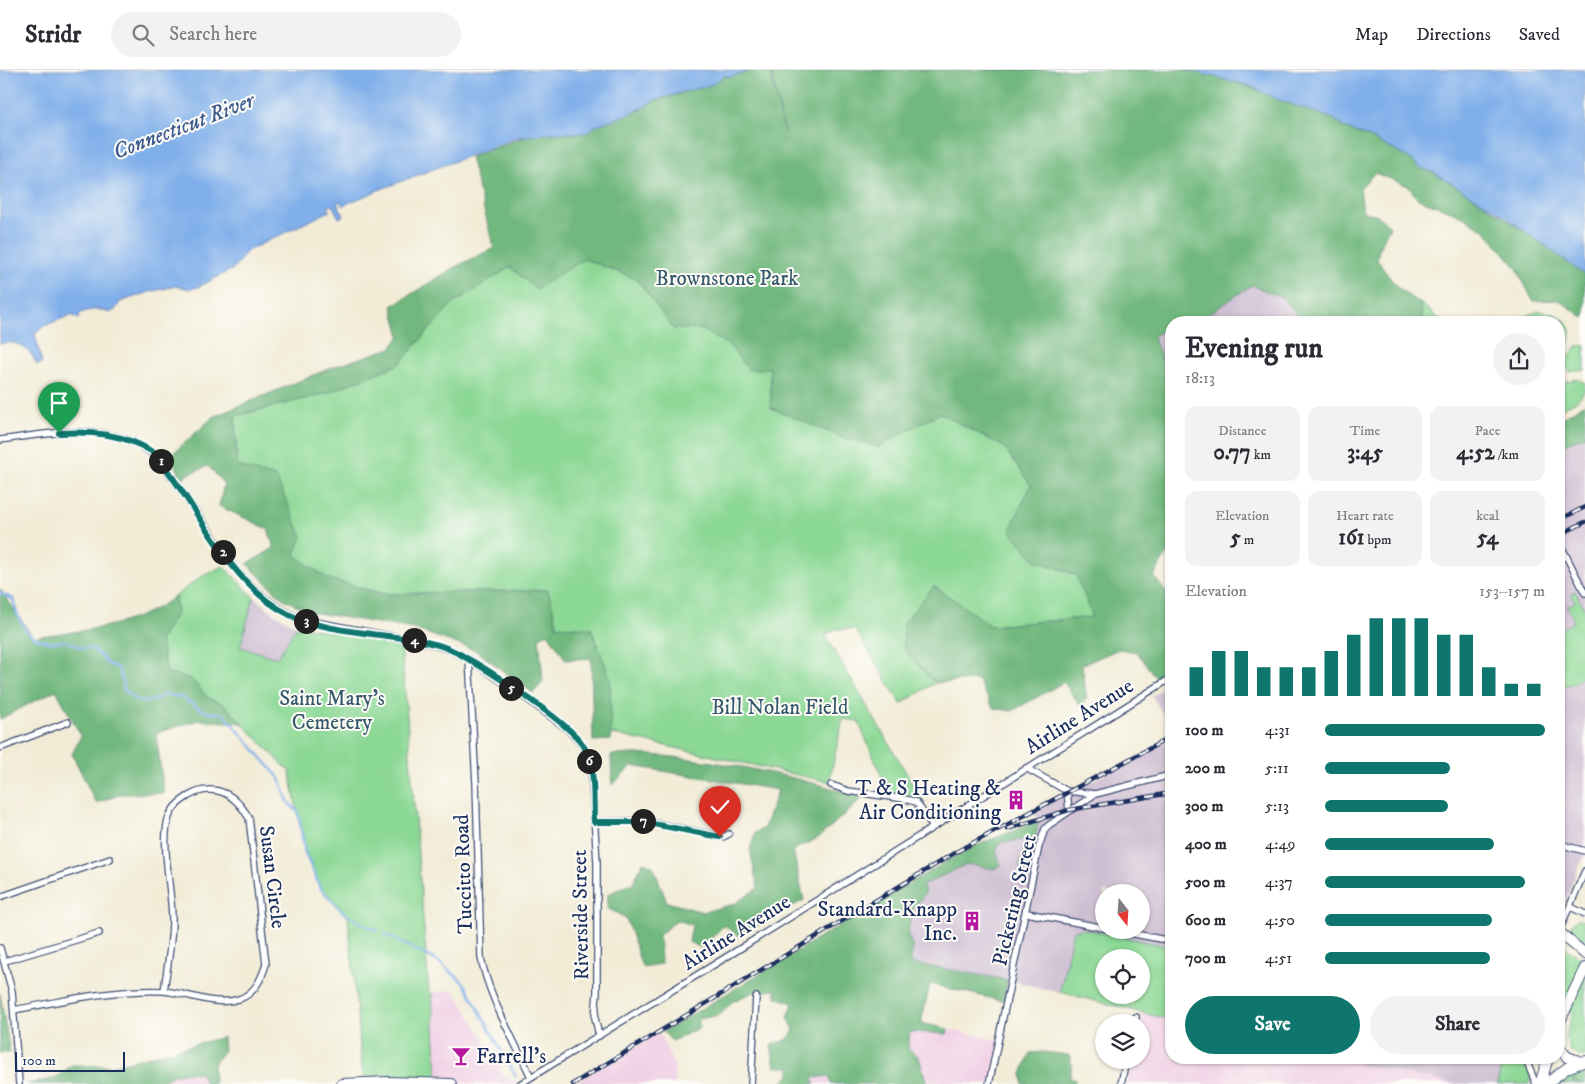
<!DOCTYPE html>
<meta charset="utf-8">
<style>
body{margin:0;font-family:"IM FELL DW Pica",serif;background:#f2f2f3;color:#2b2b33;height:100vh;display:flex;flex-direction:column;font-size:19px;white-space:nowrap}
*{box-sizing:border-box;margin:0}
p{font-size:16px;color:#7c7c81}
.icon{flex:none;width:28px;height:28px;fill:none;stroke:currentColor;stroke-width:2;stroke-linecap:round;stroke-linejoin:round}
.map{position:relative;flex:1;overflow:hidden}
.details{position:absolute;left:1165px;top:246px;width:400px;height:748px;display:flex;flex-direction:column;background:#fff;border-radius:20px;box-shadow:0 1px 4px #0004}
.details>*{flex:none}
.needle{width:32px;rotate:163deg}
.buttons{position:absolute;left:1095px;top:814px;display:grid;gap:10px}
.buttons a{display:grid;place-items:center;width:55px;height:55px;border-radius:50%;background:#fff;box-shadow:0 1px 4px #0004;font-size:25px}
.scale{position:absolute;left:15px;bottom:12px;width:110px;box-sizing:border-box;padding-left:5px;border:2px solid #1b2f5e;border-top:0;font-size:14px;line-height:18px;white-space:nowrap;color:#1b2f5e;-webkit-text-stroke:4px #fdfcf7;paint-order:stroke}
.pin{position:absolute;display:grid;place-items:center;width:42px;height:42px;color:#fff;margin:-51px -21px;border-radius:50% 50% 50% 0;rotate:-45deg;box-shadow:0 0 5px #0007}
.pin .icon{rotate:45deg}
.km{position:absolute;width:25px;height:25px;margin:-12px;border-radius:50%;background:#222;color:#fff;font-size:14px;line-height:25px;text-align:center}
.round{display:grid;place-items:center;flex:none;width:52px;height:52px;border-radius:26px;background:#f2f2f3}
.summary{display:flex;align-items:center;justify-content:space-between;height:85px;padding:0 20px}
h1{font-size:28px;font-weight:800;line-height:38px}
.metrics{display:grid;grid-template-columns:repeat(3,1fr);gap:8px;height:85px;padding:5px 20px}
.metrics div{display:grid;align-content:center;border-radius:12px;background:#f2f2f3;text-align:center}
.metrics b{font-size:21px;font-weight:800}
.metrics small{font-size:14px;font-weight:400}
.metrics p{font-size:14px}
.chart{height:140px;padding:10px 20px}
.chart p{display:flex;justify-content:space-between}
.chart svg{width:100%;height:90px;margin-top:5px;stroke:#0f766e;stroke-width:6}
.action{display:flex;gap:10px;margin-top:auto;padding:10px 20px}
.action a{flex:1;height:58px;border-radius:30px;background:#0f766e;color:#fff;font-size:20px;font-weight:800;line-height:58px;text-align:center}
.action a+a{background:#f2f2f3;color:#2b2b33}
ul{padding:0 20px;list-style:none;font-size:16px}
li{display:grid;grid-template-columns:80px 60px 1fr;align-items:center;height:38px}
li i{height:12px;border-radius:6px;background:#0f766e}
header{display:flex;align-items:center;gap:30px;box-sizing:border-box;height:70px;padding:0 25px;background:#fff;border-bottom:1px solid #e1e1e2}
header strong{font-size:24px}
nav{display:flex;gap:28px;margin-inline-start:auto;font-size:18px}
.search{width:350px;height:45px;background:#f2f2f3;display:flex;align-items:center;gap:12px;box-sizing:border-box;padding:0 18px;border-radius:28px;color:#7c7c81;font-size:19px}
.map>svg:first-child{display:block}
.built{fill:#f0d0e5}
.industrial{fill:#cebed2;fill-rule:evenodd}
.green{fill:#8cd895;stroke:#54847a;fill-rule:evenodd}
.forest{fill:#71b87e;stroke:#46746e}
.water{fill:#80afea;stroke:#4e6fa4}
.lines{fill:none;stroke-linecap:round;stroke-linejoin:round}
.stream{stroke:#80afea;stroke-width:2.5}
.street-casing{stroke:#3b4b70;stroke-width:8}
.highway-casing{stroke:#3b4b70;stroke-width:12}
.street{stroke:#fff;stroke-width:5.5}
.highway{stroke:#fff;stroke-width:10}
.rail-casing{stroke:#1b2f5e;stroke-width:4.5}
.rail{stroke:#fdfcf7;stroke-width:2.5;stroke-dasharray:8;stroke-linecap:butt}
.route-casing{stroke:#fff;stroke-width:10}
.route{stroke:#0f766e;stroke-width:6}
.labels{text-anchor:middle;stroke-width:4;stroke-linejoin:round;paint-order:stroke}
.park-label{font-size:21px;fill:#37596c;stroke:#fdfcf7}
.street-label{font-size:21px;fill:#1b2f5e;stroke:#fdfcf7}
.poi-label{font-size:21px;fill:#1b2f5e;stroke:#fdfcf7;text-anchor:end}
.water-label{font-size:22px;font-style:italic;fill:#3e5c8f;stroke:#fdfcf7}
</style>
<header>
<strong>Stridr</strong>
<div class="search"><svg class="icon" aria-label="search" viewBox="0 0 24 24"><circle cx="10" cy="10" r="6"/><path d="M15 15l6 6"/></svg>Search here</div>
<nav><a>Map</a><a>Directions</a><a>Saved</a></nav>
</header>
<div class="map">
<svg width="1585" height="1014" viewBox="0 0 1585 1014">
<rect width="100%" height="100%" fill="#fdfcf7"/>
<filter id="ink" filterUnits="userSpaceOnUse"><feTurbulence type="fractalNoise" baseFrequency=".02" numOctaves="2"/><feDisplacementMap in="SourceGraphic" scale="10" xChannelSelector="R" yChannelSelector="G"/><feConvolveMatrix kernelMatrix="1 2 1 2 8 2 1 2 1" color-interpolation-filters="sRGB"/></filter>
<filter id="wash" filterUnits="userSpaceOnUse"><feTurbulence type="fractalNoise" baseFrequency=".0096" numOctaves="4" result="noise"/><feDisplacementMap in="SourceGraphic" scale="20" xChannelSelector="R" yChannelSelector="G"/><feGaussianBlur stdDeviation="1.12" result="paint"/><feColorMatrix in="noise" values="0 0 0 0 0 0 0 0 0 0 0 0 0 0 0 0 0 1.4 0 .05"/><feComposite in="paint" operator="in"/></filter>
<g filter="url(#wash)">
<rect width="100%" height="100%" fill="#f2ecd7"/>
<path class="built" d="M454 920 479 960 503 1006 521 1014H469L435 1009 437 1004 432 923Z
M1143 943 1171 950V988H1338L1458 1014H1127L1133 990H1141V952Z
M948 959 1001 971 992 1014 925 1012 922 996 908 979 910 962 947 964Z
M659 962 675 998V1014H573Z
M185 1002 202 1003 205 1014H159L171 1005Z
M829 1006 831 1014H815L813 1008Z"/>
<path class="industrial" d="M1252 215 1283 228 1303 252H1191L1201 249Z
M1171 259V315L1152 266Z
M1585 366V785L1577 800 1559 849V376Z
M254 527 276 545 297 556 277 588 239 577Z
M1171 613V658L1152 626Z
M1171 669V950L1008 910 910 893 913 878 908 865 911 843 925 823 922 815 967 794 984 796 1000 773 1027 768 1019 796 1039 751 1034 742ZM1104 822H1141V860H1104ZM1104 888H1141V925H1104Z
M1328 988H1503L1497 1014H1456Z"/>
<path class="green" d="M754 0H1187L925 351 940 343 1004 377 1031 415 1035 490 1076 505 1094 547 991 556 934 516 904 579 935 613 901 634 855 559H836L825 565 924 733 890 726 858 651 843 649 829 712 599 661 596 585 563 571 546 520 383 524 328 509 295 485 276 408 237 396 235 346 324 324 399 294 451 235 510 196 529 213 483 82 527 66 589 62 597 55 643 39 655 30 725 5 734 6Z
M1419 232 1443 252H1445H1424Z
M1539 241C1553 242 1578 251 1569 270 1567 275 1562 279 1559 283V252H1524L1527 245Z
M1585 275V300L1570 302 1563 293 1578 276Z
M1578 309 1585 313C1585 329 1572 334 1559 339V312Z
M223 496 254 527 240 577 277 588 297 556 401 573 429 922 432 923 437 1004 435 1009 363 1007 348 847 321 819 305 783 290 702 223 634 208 628 191 609 167 603 160 570 177 542 175 526 201 507Z
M1575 521 1585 540V604L1573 614 1562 616 1559 611V561L1574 551 1567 536 1575 532 1572 525Z
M1577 849 1585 850V878L1571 862V855Z
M1084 859 1171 877V950L1060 922 1073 861ZM1104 888H1141V925H1104Z
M1563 877 1579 886 1585 894V986H1578L1568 979 1570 977 1565 967 1573 942 1559 936V878Z
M1503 988H1517L1531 1004 1529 1014H1497Z
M1585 997V999L1574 1003 1573 1014H1559L1561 1009Z"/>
<path class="forest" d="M755 0H770L784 62 771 0H1187L1231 10 1334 49 1345 58 1371 68 1409 88 1416 95 1433 102 1465 121 1555 182 1585 205V246L1584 248 1559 230 1533 231 1516 197 1485 160 1456 143 1418 129 1408 116 1375 103 1360 118 1363 142 1375 144 1390 156 1379 179 1377 189C1389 208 1399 222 1419 232L1424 252H1303L1283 228 1252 215 1201 249 1191 252H1171V259L1153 265 1171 315V476L1154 506 1171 530V603L1158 611 1137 582 1119 579 1082 595 1087 629 1080 636 1064 612 1012 641 993 638 978 610 935 613 904 579 903 554 934 516 991 556 1093 547 1076 505 1035 490 1010 460 1031 415 1004 377 940 343 878 377 841 367 771 338 770 298 748 300 730 276 701 259H673L637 209 584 189 536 219 510 197 451 235 399 294 324 324 235 346 237 396 276 407 302 467 295 485 328 509 384 524 548 520 557 556 591 558 610 608 611 670 593 671 591 588 566 590 548 563 539 567 543 612 533 623 475 580 414 559 311 542 283 529 247 494 274 478 268 459 219 436 224 414 208 396 184 406 183 412 171 385 213 347 333 297 391 278 400 266 392 236 455 197 494 178 470 87 527 66 549 63H586L597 55 643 39 653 31 678 24 723 6 729 7Z
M1585 333V366L1559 376V350Z
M0 519 33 567C83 560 135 558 175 526L177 542 160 570 167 603 191 609 208 628 223 634 243 653 199 650 156 663 164 723 122 724 96 733 72 684 81 666 56 620 0 649Z
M637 684C709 688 795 705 863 728L818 768 793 780 804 830 738 866 724 855 702 878 689 872 692 855 677 850 659 865 661 894 642 897 626 848 607 838 608 824 633 813 643 792 653 796 667 832 703 842 734 834 758 818 750 780 755 763 764 758 778 720 632 696 612 715 611 685Z
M1039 751 1027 801 1019 797 1027 769 1000 773 996 780 1001 795 994 799 967 794 923 815 925 823 911 843 908 865 913 878 910 893 1008 910 1003 931 930 914 921 953 948 959 947 964 910 962 908 979 919 987 927 1014H831L829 1006 813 1008 815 1014H781L790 1005V997H775L771 975 788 969 794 960 788 947 793 933 776 927V920L754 922 733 931 720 945 699 949V958L672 971 663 962 955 786 987 771Z
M0 923 10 983H0Z
M223 967 224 980 213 995 214 1014H205L201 1003C183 1001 173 1003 159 1014H28L55 1008 72 995 112 996Z
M1043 982 1069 985 1072 995 1070 1008 1075 1010 1074 1014H1023L1022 1004 1030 983Z
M1585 999V1014H1573L1574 1003Z"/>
<path class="water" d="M0 0H754L729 7 725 5 713 14 655 30 635 42 597 55 586 63H549L516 68 376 121C369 125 346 133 343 136L340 131 337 132 344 146 339 148 332 135 328 137 330 141 247 181 233 199 198 217 190 219 176 216 149 222 120 232 115 240 109 243C99 238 89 239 79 244V249L71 245 44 256 35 264 42 293 37 295C31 280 18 269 0 274Z
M1187 0H1585V205L1499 142 1433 102 1420 98 1409 88 1371 68 1345 58 1334 49 1279 30 1250 16Z"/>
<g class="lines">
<path class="stream" d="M0 523 13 529C18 551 25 570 51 572 55 573 59 571 63 571 74 572 78 580 92 578L108 594 118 598 123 612V619C139 635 145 636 165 624L180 627 206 642 224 644 280 709 288 732 298 742 305 783 321 819 344 843 377 861
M385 864 439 892 464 913 516 1007"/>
</g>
</g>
<g filter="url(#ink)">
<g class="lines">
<defs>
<path id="street" d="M0 370C54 363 123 348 163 394L235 499C254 521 276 540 304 550L428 573 450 580 469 589 526 628 566 658 583 675 591 699 597 792V922L595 948 599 966
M1559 472 1585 523
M469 589 476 713 481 888C490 930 513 968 531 1007
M0 678 68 652
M1026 698 1067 721 1095 724
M831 715 848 721 905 729 916 732 933 757
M1067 721 1069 741
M594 752 643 751 723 767 729 764
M1559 774 1585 781
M0 827 110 789
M1571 837 1585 844
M1027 843 1104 858
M1114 860 1171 871
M1559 861 1585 801
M0 878 12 921 19 1014
M5 891 99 863
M14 940C63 931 113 919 163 921 189 923 214 937 239 929 255 924 262 908 266 894L249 748C240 733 228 719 208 720 201 720 192 724 187 727 179 732 172 738 169 747 160 771 172 821 172 849 172 873 167 898 164 921
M1135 952 1136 947
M1525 988 1536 1014
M520 1014 741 878 1171 608
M751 1014 756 927
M989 1014 1039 776 1045 759 1049 755 1095 724 1171 705
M1121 1014 1126 990"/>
<path id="highway" d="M1559 862 1585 884
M1559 953 1585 898
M1559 977 1567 987 1581 992
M342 1014 389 1012 451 1014
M1540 1014 1548 988
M1546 1014 1567 998 1585 991"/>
</defs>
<use href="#street" class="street-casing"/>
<use href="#highway" class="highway-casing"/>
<use href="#street" class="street"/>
<use href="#highway" class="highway"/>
<defs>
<path id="rail" d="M1559 450 1585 437
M1559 465 1585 452
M1007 759 1069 740 1171 723
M573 1014 956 782 1171 667"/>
</defs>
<use href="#rail" class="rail-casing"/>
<use href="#rail" class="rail"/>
</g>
</g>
<g class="lines" filter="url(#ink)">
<defs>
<path id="route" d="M59 363C93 361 124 364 153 382 197 432 227 515 290 545 324 562 387 564 426 572 441 575 456 581 468 589 492 602 570 654 583 675 596 696 593 728 594 752H643L720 767"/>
</defs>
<use href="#route" class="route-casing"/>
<use href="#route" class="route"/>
</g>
<defs>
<symbol id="building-bare" viewBox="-9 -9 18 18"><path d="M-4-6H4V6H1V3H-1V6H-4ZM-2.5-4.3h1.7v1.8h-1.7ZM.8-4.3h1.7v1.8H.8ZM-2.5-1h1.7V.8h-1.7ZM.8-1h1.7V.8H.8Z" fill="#b5179e" stroke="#fdfcf7" stroke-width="2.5" paint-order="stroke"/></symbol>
<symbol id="bar-bare" viewBox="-9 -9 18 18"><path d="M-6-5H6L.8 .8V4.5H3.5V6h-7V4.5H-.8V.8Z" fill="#b5179e" stroke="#fdfcf7" stroke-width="2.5" paint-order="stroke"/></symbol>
</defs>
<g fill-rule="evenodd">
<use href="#building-bare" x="1002" y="716" width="28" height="28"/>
<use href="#building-bare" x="958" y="837" width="28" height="28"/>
<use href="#bar-bare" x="447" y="972" width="28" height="28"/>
</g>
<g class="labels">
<g class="park-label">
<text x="727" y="215">Brownstone Park</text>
<text x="332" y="635">Saint Mary's<tspan x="332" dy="24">Cemetery</tspan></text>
<text x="780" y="644">Bill Nolan Field</text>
</g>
<g class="street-label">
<text transform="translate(1079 646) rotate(-32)" y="7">Airline Avenue</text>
<text transform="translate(463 804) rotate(-92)" y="7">Tuccitto Road</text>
<text transform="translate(273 807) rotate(83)" y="7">Susan Circle</text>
<text transform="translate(1014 830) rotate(-77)" y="7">Pickering Street</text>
<text transform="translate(580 845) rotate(-91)" y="7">Riverside Street</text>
<text transform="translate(736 862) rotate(-32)" y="7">Airline Avenue</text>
</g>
<g class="poi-label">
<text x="1001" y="725">T &amp; S Heating &amp;<tspan x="1001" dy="24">Air Conditioning</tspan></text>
<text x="957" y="846">Standard-Knapp<tspan x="957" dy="24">Inc.</tspan></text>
<text x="476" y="993" text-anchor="start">Farrell's</text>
</g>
<g class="water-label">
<text transform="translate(183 55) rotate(-21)" y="8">Connecticut River</text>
</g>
</g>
</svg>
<div class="buttons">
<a><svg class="needle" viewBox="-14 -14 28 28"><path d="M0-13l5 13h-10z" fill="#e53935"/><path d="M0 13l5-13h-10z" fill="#7c7c81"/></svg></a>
<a><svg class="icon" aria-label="locate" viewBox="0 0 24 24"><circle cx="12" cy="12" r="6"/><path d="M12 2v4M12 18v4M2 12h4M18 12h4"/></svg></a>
<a><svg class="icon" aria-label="layers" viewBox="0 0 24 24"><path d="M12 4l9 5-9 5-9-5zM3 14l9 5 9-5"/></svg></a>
</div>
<div class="scale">100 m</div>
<div class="pin" style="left:59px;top:363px;background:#1e9e55"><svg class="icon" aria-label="arrive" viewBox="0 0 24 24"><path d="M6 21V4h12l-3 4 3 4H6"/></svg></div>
<div class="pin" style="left:720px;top:767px;background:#d93025"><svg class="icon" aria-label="check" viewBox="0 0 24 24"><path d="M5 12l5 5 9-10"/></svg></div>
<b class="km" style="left:161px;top:391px">1</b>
<b class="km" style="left:223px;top:482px">2</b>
<b class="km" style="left:306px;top:551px">3</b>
<b class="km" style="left:414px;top:570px">4</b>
<b class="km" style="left:511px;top:618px">5</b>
<b class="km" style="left:589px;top:691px">6</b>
<b class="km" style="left:643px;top:751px">7</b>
<section class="details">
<div class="summary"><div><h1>Evening run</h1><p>18:13</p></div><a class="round"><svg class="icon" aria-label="share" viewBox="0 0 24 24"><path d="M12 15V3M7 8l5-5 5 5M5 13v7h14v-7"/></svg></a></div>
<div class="metrics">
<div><p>Distance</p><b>0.77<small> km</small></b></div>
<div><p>Time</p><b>3:45</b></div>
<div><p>Pace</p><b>4:52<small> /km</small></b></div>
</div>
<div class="metrics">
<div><p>Elevation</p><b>5<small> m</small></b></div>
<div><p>Heart rate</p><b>161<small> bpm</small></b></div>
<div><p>kcal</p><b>54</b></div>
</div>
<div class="chart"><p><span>Elevation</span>153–157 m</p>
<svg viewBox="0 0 160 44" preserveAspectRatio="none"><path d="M5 44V30M15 44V22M25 44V22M35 44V30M45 44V30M55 44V30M65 44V22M75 44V14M85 44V6M95 44V6M105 44V6M115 44V14M125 44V14M135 44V30M145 44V38M155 44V38"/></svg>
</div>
<ul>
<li><b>100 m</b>4:31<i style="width:100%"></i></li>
<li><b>200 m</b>5:11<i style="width:57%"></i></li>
<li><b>300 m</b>5:13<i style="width:56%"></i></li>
<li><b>400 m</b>4:49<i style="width:77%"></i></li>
<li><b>500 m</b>4:37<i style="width:91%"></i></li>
<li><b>600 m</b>4:50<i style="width:76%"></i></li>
<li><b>700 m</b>4:51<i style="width:75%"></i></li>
</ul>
<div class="action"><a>Save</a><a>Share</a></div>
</section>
</div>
